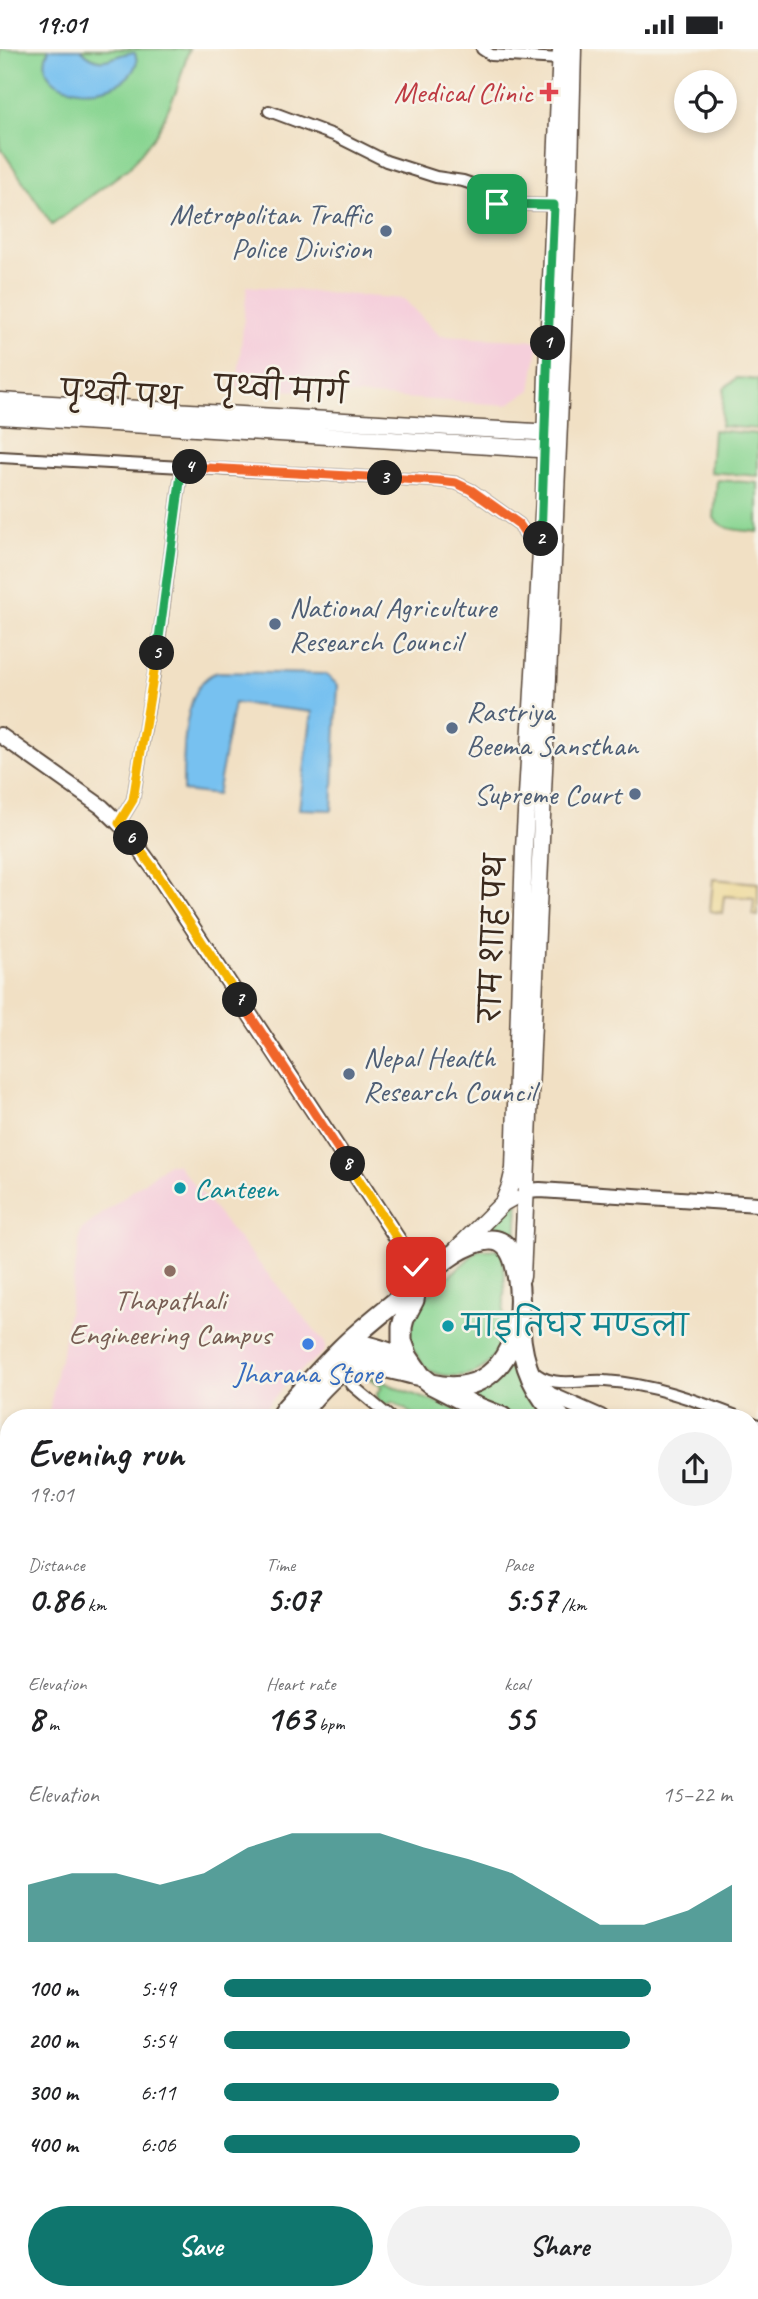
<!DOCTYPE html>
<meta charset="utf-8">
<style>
body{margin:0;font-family:Caveat,"Playpen Sans Deva",sans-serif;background:#f2f2f2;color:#202124;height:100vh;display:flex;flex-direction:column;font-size:26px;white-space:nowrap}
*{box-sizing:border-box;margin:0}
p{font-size:23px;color:#757577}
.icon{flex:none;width:38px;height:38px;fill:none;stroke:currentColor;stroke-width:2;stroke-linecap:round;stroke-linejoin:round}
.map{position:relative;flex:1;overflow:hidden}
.details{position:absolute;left:0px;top:1360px;width:760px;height:891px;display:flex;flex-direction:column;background:#fff;border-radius:28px 28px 0 0;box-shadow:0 4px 10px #0003}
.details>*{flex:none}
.tools{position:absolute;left:674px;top:21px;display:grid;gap:14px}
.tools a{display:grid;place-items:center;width:63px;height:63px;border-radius:50%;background:#fff;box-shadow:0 4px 10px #0003;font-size:35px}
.pin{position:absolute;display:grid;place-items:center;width:60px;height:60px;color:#fff;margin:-30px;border-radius:14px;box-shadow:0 4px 10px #0006}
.km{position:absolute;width:35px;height:35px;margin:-18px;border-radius:50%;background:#222;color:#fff;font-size:19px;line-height:35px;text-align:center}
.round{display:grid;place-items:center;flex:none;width:74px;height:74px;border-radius:37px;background:#f2f2f2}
.summary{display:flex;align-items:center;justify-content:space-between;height:119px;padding:0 28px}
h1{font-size:38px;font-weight:600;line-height:52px}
.figures{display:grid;grid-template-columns:repeat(3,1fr);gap:10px;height:119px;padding:7px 28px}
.figures div{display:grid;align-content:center}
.figures b{font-size:35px;font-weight:600}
.figures small{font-size:19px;font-weight:400}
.figures p{font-size:19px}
.chart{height:196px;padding:14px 28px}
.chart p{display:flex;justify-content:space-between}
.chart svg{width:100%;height:126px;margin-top:7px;fill:#0f766e;opacity:.7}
.primary-button{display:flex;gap:14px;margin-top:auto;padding:14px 28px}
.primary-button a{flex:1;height:80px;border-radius:42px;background:#0f766e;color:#fff;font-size:28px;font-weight:600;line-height:80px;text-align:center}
.primary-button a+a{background:#f2f2f2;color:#202124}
ul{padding:0 28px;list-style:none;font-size:23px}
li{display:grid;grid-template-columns:112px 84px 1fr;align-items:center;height:52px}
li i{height:18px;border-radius:9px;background:#0f766e}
.status{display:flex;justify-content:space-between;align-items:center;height:49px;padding:0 35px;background:#fff;direction:ltr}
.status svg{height:19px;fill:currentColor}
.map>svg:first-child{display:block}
.built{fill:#f5cfdb}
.green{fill:#89d592;stroke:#628058;stroke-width:2}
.sand{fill:#eeda9e;stroke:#94825e;stroke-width:2}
.water{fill:#77c1f0;stroke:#597687;stroke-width:2}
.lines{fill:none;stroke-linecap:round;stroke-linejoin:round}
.street-casing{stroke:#564537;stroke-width:14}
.secondary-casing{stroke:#564537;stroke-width:18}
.primary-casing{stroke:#564537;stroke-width:19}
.highway-casing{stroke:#564537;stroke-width:23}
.street{stroke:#fff;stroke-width:10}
.secondary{stroke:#fff;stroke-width:14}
.primary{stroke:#fff;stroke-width:16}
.highway{stroke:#fff;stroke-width:19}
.split-1-casing{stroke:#fff;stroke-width:14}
.split-2-casing{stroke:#fff;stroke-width:14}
.split-3-casing{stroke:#fff;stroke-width:14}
.split-4-casing{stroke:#fff;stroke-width:14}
.split-5-casing{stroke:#fff;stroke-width:14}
.split-6-casing{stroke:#fff;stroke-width:14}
.split-7-casing{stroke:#fff;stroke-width:14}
.split-8-casing{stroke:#fff;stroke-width:14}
.split-9-casing{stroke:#fff;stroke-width:14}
.split-1{stroke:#22a559;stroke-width:9}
.split-2{stroke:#22a559;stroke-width:9}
.split-3{stroke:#f0652b;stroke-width:9}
.split-4{stroke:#f0652b;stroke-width:9}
.split-5{stroke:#22a559;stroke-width:9}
.split-6{stroke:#f5b400;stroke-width:9}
.split-7{stroke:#f5b400;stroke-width:9}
.split-8{stroke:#f0652b;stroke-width:9}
.split-9{stroke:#f5b400;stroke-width:9}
.health-dot{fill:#e0444e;stroke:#f7f3e8;stroke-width:2.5}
.service-dot{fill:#5c6f8a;stroke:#f7f3e8;stroke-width:2.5}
.culture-dot{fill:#0f9aa8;stroke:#f7f3e8;stroke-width:2.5}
.education-dot{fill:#8d6e63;stroke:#f7f3e8;stroke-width:2.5}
.shop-dot{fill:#3f7fe0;stroke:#f7f3e8;stroke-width:2.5}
.labels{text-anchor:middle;stroke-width:5;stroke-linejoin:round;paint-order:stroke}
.health-label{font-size:30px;fill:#be3a42;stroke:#f7f3e8;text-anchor:end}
.service-label{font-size:30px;fill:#4e5e75;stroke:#f7f3e8;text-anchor:start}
.street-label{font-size:30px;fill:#3b2a1e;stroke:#f7f3e8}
.culture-label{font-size:30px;fill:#0d838f;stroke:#f7f3e8;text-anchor:start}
.education-label{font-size:30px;fill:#785e54;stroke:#f7f3e8}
.shop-label{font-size:30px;fill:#366cbe;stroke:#f7f3e8}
</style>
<div class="status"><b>19:01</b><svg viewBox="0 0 49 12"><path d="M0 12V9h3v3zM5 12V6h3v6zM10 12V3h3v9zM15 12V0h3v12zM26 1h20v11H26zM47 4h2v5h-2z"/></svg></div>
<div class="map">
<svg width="758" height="2250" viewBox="0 0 758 2250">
<rect width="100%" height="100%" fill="#f7f3e8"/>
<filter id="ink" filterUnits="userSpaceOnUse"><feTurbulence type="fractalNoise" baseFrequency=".0143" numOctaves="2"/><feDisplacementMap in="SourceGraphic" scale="14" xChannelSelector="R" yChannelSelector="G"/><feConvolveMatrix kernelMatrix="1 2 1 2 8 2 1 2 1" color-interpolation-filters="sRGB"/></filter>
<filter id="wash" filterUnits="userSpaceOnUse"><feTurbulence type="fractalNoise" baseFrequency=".00686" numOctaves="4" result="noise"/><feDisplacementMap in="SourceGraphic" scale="28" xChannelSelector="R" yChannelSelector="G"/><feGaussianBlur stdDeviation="1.57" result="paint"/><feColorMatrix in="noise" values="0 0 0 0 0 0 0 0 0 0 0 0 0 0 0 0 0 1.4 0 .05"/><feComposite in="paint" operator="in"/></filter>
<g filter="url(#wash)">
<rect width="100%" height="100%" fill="#f1e0c4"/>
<path class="built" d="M247 237 404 250 440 287 539 292 531 341 507 356 237 338Z
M168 1115H177L325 1294V1302L291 1330 266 1358 260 1368H48L58 1315 61 1309 81 1181Z
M0 1736 9 1739V1775L6 1787 0 1785Z
M315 2242H429L430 2243 426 2250H311Z"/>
<path class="green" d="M0 0H189L176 43 158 82 130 118 52 176 0 98Z
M737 329 758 331V380L721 377 724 339Z
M713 381 758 385V427L710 423Z
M717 431 758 434V483C742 481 724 483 714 469Z
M518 1152 516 1197 485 1182Z
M500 1200C506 1216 505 1231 504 1249 504 1283 501 1326 456 1327 446 1327 432 1325 425 1318 418 1310 413 1299 407 1290L419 1255 478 1201Z
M515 1306 529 1344 547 1368H519L468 1353 500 1331Z
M369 1327 407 1343 477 1368H418L393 1353 385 1356 378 1351 377 1344 382 1338 369 1329Z"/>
<path class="sand" d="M713 830 758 834V867L753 866 754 849 724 847 722 864 710 862Z"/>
<path class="water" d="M49 0H81C104 25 118 0 135 4L137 12C127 56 25 50 49 0Z
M218 623 325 625 338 636 332 761 299 760 312 663 234 654 217 746 183 742C183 712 181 632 218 623Z"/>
</g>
<g filter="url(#ink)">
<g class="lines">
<defs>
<path id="street" d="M482 0 491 6 560 10
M269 62 336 87 386 112 436 128 463 132 481 138 497 155 554 156
M0 408 439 432 456 434 471 441 519 475 535 499 541 503
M119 774 133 751 157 606 182 418
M532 1321C550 1341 582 1330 605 1332 652 1335 695 1351 739 1368
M341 1322 353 1337 390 1368
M751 1373 758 1376
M751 1714 752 1707 758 1708
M0 1729 9 1732
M751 1765 758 1767
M751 2112 758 2105
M751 2185 758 2187
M211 2242 224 2250
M694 2250 697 2242"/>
<path id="secondary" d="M0 686 102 758 125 780 154 820 416 1218 425 1228
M527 1142 540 1141 758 1155
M540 1337 551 1346 601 1368
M751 1424 758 1427
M751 1478 758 1480"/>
<path id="primary" d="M0 352 553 384
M0 367 555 401
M503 1154 510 1137 514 1120 524 799 544 449 547 323 561 0
M457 1200 503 1154 512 1149
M522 1228 570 121 573 0
M71 2242 72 2250
M51 2250 52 2242"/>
<path id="highway" d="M417 1235 414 1251 404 1270 402 1278V1292L408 1308 421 1327 431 1335 472 1356 502 1368
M520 1279C522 1313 534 1345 560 1368
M342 1299C350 1297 359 1295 367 1297 383 1300 391 1307 408 1308
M280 1368 286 1359C304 1339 322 1319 341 1300 362 1279 387 1260 410 1241 432 1222 452 1201 479 1193 485 1191 494 1190 500 1193 511 1198 515 1213 517 1225 528 1282 502 1352 431 1335
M298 1368C307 1355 337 1320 352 1316 369 1311 404 1324 421 1327
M751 1446 758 1449
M751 1461 758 1464
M0 2168 9 2164
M0 2197 9 2200
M39 2250 40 2242"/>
</defs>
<use href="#street" class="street-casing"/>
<use href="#secondary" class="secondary-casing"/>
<use href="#primary" class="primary-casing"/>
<use href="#highway" class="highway-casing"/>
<use href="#street" class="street"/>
<use href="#secondary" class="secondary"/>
<use href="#primary" class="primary"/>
<use href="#highway" class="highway"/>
</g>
</g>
<g class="lines" filter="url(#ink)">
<defs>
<path id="split-1" d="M497 155 554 156 548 294"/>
<path id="split-2" d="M541 490 548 294"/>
<path id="split-3" d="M385 429 439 432 456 434 471 441 519 475 535 499 541 503V490"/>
<path id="split-4" d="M190 418 385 429"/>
<path id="split-5" d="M157 604 182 418H190"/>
<path id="split-6" d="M131 789 119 774 133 751 157 604"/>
<path id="split-7" d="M131 789 154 820 240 951"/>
<path id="split-8" d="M240 951 348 1115"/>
<path id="split-9" d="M348 1115 416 1218"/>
</defs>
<use href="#split-1" class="split-1-casing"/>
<use href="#split-2" class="split-2-casing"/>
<use href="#split-3" class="split-3-casing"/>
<use href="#split-4" class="split-4-casing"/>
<use href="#split-5" class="split-5-casing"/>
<use href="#split-6" class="split-6-casing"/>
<use href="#split-7" class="split-7-casing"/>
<use href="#split-8" class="split-8-casing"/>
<use href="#split-9" class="split-9-casing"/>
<use href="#split-1" class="split-1"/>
<use href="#split-2" class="split-2"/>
<use href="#split-3" class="split-3"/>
<use href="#split-4" class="split-4"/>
<use href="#split-5" class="split-5"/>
<use href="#split-6" class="split-6"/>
<use href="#split-7" class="split-7"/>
<use href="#split-8" class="split-8"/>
<use href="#split-9" class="split-9"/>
</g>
<path class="health-dot" d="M545.5 32.5h7v7h7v7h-7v7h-7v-7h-7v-7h7z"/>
<g class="service-dot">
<circle cx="386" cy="182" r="7"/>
<circle cx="275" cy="575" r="7"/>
<circle cx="452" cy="679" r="7"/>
<circle cx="635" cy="745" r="7"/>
<circle cx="349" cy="1025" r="7"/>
</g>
<g class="culture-dot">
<circle cx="180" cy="1139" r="7"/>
<circle cx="448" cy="1277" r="7"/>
</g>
<circle class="education-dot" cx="170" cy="1222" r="7"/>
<circle class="shop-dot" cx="308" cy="1295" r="7"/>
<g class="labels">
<g class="health-label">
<text x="533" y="53">Medical Clinic</text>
</g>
<g class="service-label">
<text x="372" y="175" text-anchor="end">Metropolitan Traffic<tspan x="372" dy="34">Police Division</tspan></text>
<text x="289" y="568">National Agriculture<tspan x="289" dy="34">Research Council</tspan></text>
<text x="466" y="672">Rastriya<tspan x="466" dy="34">Beema Sansthan</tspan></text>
<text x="621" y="755" text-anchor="end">Supreme Court</text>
<text x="363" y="1018">Nepal Health<tspan x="363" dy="34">Research Council</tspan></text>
</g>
<g class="street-label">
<text transform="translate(281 341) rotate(3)" y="10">पृथ्वी मार्ग</text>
<text transform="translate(121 346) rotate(4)" y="10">पृथ्वी पथ</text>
<text transform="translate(493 889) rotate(-88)" y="10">राम शाह पथ</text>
</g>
<g class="culture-label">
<text x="194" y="1149">Canteen</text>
<text x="462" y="1287">माइतिघर मण्डला</text>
</g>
<g class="education-label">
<text x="170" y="1261">Thapathali<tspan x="170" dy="34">Engineering Campus</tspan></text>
</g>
<g class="shop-label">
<text x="308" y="1334">Jharana Store</text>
</g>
</g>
</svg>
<div class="tools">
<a><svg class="icon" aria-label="locate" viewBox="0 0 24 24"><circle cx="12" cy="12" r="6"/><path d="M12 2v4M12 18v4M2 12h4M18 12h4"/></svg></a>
</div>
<div class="pin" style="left:497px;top:155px;background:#1e9e55"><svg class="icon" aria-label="arrive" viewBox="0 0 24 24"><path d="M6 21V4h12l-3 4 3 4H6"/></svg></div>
<div class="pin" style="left:416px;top:1218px;background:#d93025"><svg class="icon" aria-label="check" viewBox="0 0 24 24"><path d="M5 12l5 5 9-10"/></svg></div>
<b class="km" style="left:548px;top:294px">1</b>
<b class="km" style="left:541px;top:490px">2</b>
<b class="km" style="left:385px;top:429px">3</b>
<b class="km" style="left:190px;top:418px">4</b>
<b class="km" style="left:157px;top:604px">5</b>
<b class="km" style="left:131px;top:789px">6</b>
<b class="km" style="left:240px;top:951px">7</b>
<b class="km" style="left:348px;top:1115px">8</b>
<section class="details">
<div class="summary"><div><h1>Evening run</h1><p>19:01</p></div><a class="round"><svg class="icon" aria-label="share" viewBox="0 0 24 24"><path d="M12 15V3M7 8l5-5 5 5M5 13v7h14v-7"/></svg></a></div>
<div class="figures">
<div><p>Distance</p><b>0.86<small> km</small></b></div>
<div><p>Time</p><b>5:07</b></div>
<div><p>Pace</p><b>5:57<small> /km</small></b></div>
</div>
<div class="figures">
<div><p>Elevation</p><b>8<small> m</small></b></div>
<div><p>Heart rate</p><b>163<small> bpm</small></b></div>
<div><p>kcal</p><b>55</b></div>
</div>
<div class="chart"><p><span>Elevation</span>15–22 m</p>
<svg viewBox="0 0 160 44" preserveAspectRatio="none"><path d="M0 44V24L10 20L20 20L30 24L40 20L50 11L60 6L70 6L80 6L90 11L100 15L110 20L120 29L130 38L140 38L150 33L160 24V44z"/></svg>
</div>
<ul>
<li><b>100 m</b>5:49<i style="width:84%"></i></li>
<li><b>200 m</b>5:54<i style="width:80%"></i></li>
<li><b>300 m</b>6:11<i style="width:66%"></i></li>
<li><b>400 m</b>6:06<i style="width:70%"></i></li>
</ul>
<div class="primary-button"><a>Save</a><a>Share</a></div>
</section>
</div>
